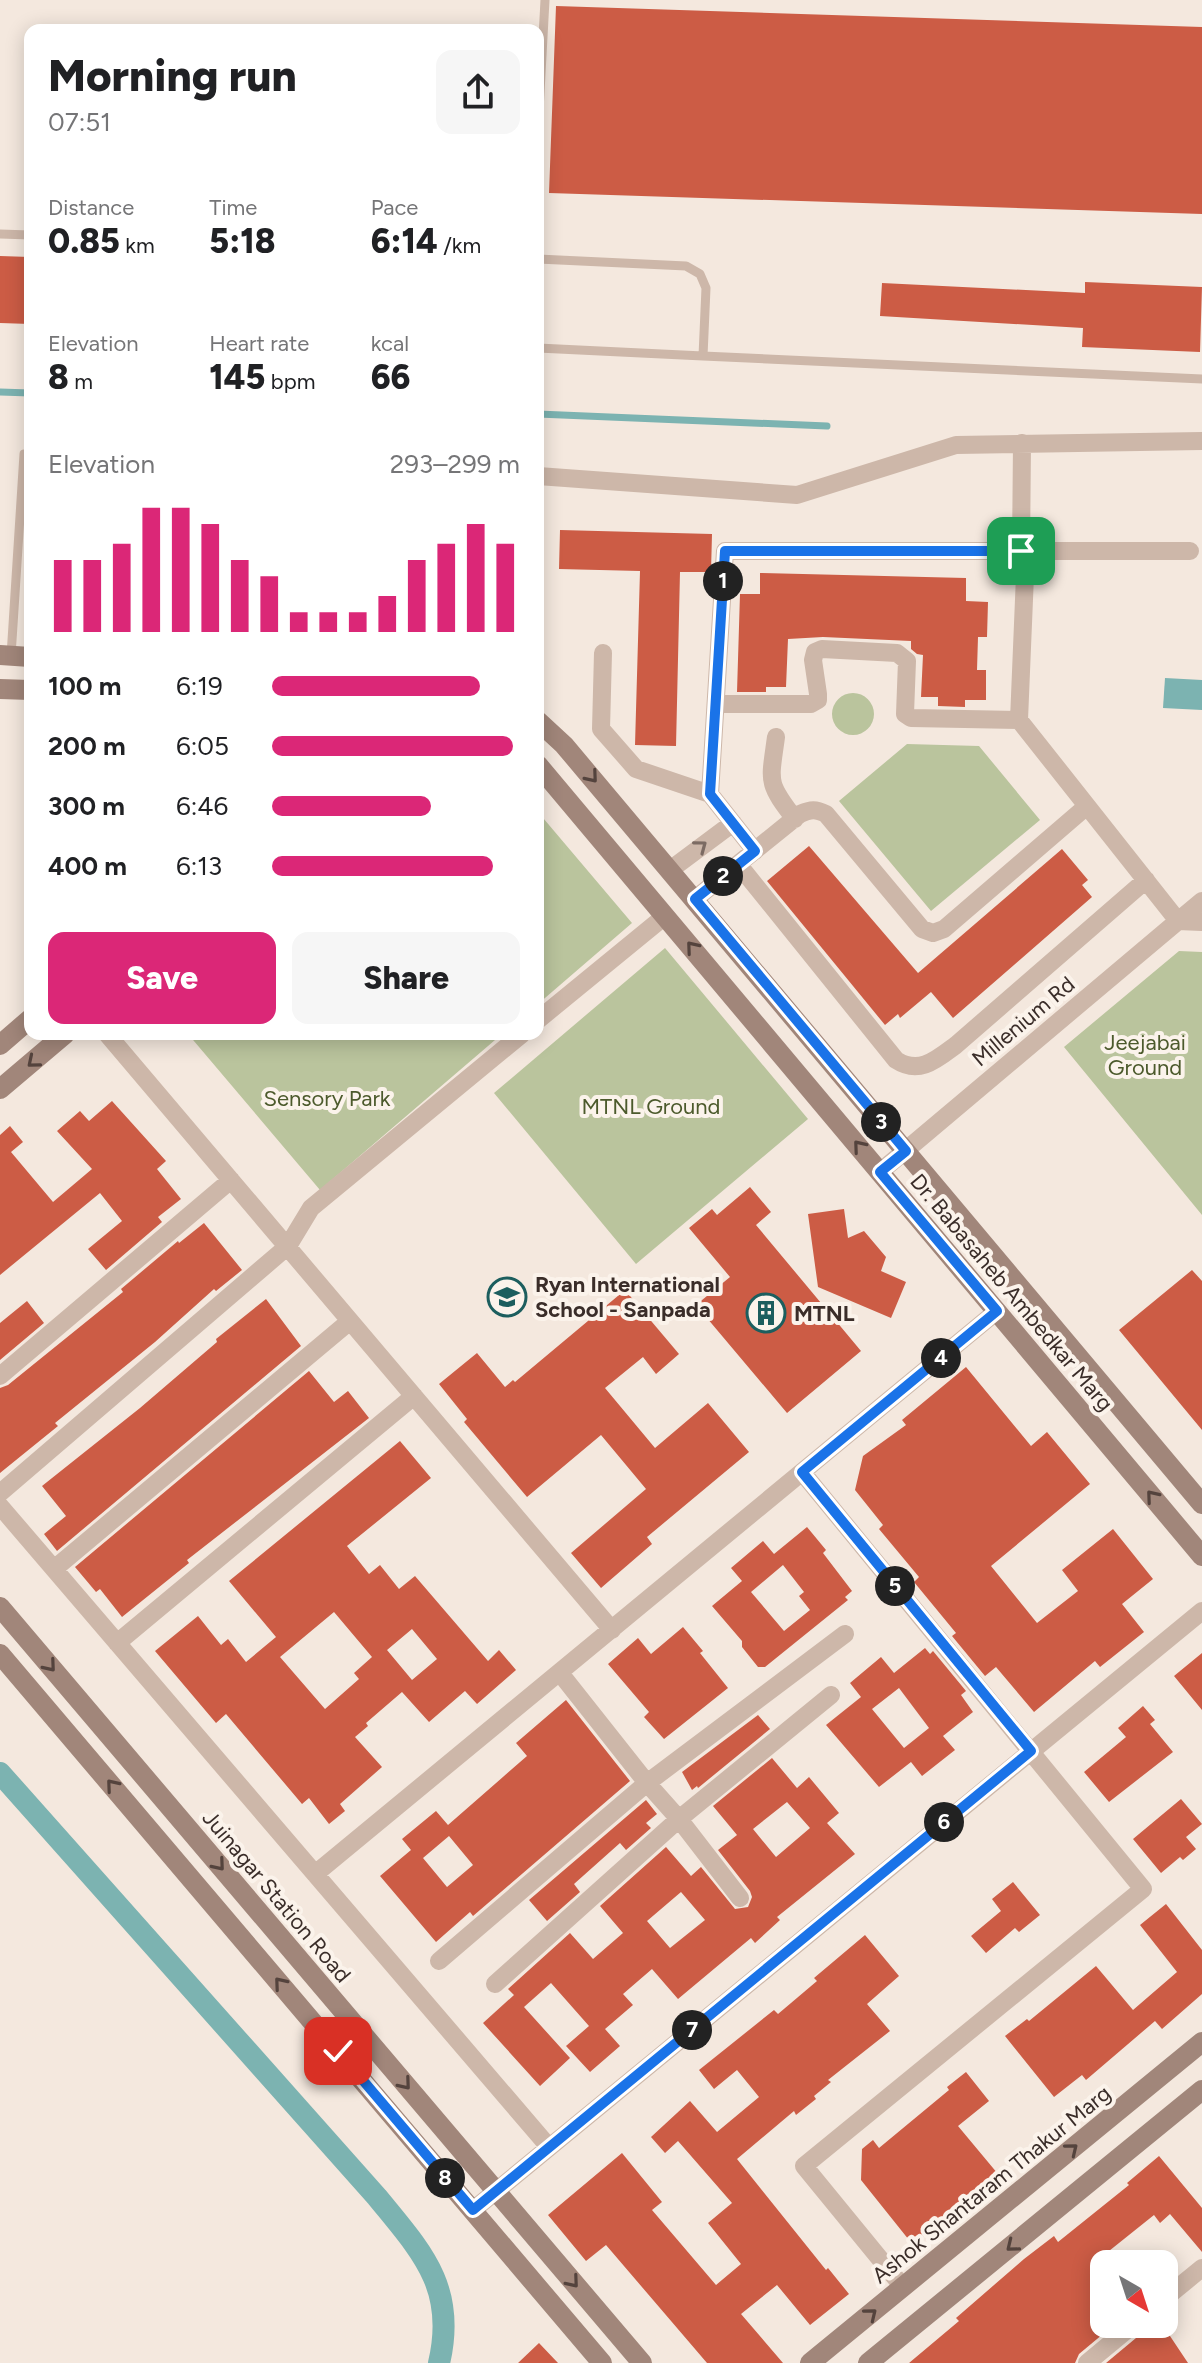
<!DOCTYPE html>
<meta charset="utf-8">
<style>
body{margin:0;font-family:Figtree,sans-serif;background:#f6f6f6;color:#202124;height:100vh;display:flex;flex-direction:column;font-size:30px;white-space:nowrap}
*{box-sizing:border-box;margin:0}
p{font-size:26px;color:#757577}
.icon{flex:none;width:44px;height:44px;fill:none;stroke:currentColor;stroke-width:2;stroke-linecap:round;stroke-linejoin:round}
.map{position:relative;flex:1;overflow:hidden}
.sheet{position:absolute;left:24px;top:24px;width:520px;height:1016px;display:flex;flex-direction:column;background:#fff;border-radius:16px;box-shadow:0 4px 20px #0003}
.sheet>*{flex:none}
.needle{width:52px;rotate:141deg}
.controls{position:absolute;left:1090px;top:2250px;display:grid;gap:16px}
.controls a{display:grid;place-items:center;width:88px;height:88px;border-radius:16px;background:#fff;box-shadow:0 4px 20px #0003;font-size:40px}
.pin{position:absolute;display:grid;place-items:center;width:68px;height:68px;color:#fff;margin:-34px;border-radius:16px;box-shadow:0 4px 12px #0006}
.km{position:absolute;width:40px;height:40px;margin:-20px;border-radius:50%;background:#222;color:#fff;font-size:22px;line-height:40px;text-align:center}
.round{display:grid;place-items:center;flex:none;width:84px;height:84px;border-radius:16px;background:#f6f6f6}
.overview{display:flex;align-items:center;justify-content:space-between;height:136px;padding:0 24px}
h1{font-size:44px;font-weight:800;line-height:60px}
.stats{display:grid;grid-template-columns:repeat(3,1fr);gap:12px;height:136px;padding:8px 24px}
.stats div{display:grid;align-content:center}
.stats b{font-size:34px;font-weight:800}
.stats small{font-size:22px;font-weight:400}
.stats p{font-size:22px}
.chart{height:224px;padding:16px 24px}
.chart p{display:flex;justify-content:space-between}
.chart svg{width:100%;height:144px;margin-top:8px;stroke:#db2777;stroke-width:6}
.cta{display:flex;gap:16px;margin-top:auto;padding:16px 24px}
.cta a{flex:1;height:92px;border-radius:16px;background:#db2777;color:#fff;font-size:32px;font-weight:800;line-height:92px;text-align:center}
.cta a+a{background:#f6f6f6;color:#202124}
ul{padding:0 24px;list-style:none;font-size:26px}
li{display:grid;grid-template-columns:128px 96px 1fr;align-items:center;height:60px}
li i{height:20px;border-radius:10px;background:#db2777}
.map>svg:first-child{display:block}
.green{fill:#bac49d}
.water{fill:#7cb3b1}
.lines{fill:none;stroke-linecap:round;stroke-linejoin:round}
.stream{stroke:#7cb3b1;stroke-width:7}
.canal{stroke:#7cb3b1;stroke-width:22}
.building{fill:#cc5c45;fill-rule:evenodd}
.lane{stroke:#cdb7a9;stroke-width:9}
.street{stroke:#cdb7a9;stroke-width:18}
.secondary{stroke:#a1867a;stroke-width:20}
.oneway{stroke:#54433d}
.oneway2{stroke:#7c6b63}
.route-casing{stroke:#fff;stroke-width:16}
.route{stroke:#1a73e8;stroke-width:10}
.labels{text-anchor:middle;stroke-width:8;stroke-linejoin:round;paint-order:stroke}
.street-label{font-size:22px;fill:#3a2d29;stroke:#fbf3eb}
.park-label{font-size:22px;fill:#4c5a2c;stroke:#fbf3eb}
.poi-label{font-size:22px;font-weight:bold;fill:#3a2d29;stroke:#fbf3eb;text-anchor:start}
</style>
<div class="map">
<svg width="1202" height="2363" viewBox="0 0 1202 2363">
<rect width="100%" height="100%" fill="#f4e8de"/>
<path class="green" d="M832 714a21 21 0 1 1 42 0a21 21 0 1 1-42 0Z
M907 744 979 746 1040 820 931 911 839 801Z
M538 812 632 923 538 1004Z
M665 948 808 1119 636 1264 494 1093Z
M1179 951 1202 952V1215L1064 1047Z
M188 1034H502L320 1190Z"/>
<path class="water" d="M1165 678 1202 680V710L1163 708Z"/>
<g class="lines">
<path class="stream" d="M0 392 30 393
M538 414 827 426"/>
<path class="canal" d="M0 1773 377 2197C421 2251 457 2287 439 2363"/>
</g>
<path class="building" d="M556 6 1202 27V214L549 193Z
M0 256 30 257V324L0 323Z
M1085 282 1202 287 1200 352 1082 347 1083 328 880 316 882 283 1085 293Z
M560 530 712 534 711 572H680L676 746 635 745 640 571 559 569Z
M760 573 966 578V601L988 602 987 637H978L977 670H986V700H965V707L938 706V697H921L923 655 917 654 911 649V641L823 637 788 639 786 687H766V692H737L740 594H760Z
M809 846 918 973 1062 849 1088 880 1082 885 1092 897 953 1018 931 992 900 1018 898 1014 885 1025 767 881Z
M112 1101 166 1161 157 1169 181 1199 158 1217 162 1222 106 1270 88 1249 122 1221 100 1193 0 1275V1135L10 1126 23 1142 11 1152 53 1202 92 1169 57 1131 80 1111 89 1121Z
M750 1187 771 1212 756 1225 861 1351 787 1413 696 1305 730 1277 689 1228 712 1209 717 1215Z
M844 1209 848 1238 864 1231 886 1257 881 1271 906 1282 891 1318 818 1287 808 1214Z
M204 1223 242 1270 216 1291 214 1289 155 1342 55 1423 58 1426 0 1473V1388L8 1385 123 1292 121 1289 178 1241 179 1243Z
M1192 1270 1202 1281V1430L1119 1330Z
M625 1290 679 1354 656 1374 643 1357 605 1388 655 1448 708 1403 749 1452 647 1537 652 1544 601 1588 571 1553 646 1489 601 1435 527 1497 464 1422 467 1419 439 1384 477 1353 505 1387 513 1380 515 1382Z
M266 1299 301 1346 57 1551 44 1534 66 1516 42 1486 140 1408 217 1342 216 1339Z
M27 1301 44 1323 0 1360V1323Z
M966 1367 1031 1446 1047 1432 1090 1484 991 1566 1037 1623 1078 1591 1062 1570 1113 1529 1153 1579 1122 1604 1144 1632 1100 1667 1095 1661 1034 1712 996 1667 985 1676 952 1636 956 1633 914 1582 919 1577 879 1529 883 1525 855 1490 863 1456 906 1425 902 1420Z
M309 1371 334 1402 348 1391 369 1418 187 1560 189 1563 122 1617 100 1589 96 1592 75 1567Z
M400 1441 431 1478 347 1546 369 1574 380 1565 399 1589 415 1576 488 1661 499 1650 516 1670 477 1704 465 1691 429 1722 402 1692 366 1723 368 1726 355 1737 382 1767 340 1804 345 1811 329 1824 309 1798 302 1804 226 1714 216 1723 155 1651 198 1616 221 1645 228 1639 246 1662 276 1637 229 1581ZM334 1612 372 1657 354 1673 359 1679 325 1709 280 1657ZM412 1629 437 1659 412 1680 387 1650Z
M807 1527 826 1550 823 1553 852 1591 845 1597 848 1600 765 1667H758L742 1647V1641L712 1606 742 1581 731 1568 763 1541 774 1554ZM783 1565 804 1592 799 1596 810 1610 784 1631 751 1592Z
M683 1627 703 1651 700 1653 728 1688 664 1739 644 1717 649 1712 608 1664 638 1638 651 1654Z
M925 1648 930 1654 933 1651 966 1691 961 1695 973 1712 943 1736 955 1750 922 1776 911 1762 879 1787 826 1725 861 1697 850 1683 881 1657 894 1673ZM899 1688 929 1728 904 1748 872 1709Z
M1202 1653V1710L1174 1676Z
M566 1700 630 1781 473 1916 470 1912 436 1942 380 1876 411 1850 402 1839 436 1811 448 1825 527 1756 516 1743ZM449 1836 473 1865 447 1887 423 1858Z
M1143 1706 1155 1720 1150 1724 1173 1752 1109 1802 1084 1772 1126 1737 1118 1728Z
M758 1715 770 1729 698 1788 697 1786 692 1790 682 1772Z
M772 1758 797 1788 809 1777 839 1813 827 1823 855 1854 777 1917 780 1920 755 1943 751 1938 678 1999 652 1969 623 1994 633 2005 605 2029 620 2046 590 2072 566 2046 589 2026 551 1983 524 2007 570 2058 540 2086 483 2023 514 1995 508 1989 570 1933 593 1959 623 1933 600 1906 666 1847 691 1876 701 1867 735 1909 748 1907 752 1897 750 1891 718 1850 737 1835 713 1806ZM787 1802 810 1828 776 1857 753 1829ZM681 1892 705 1920 670 1948 647 1921Z
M1181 1799 1202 1824 1186 1837 1196 1849 1183 1860 1180 1857 1161 1873 1133 1839Z
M646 1800 657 1814 646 1823 651 1828 626 1850 620 1843 574 1884 580 1892 547 1921 529 1900Z
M1013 1882 1040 1915 1019 1932 1015 1928 986 1953 971 1936 1001 1911 992 1899Z
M1166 1904 1202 1950V1994L1162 2029 1155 2021 1086 2080 1082 2075 1054 2097 1005 2036 1027 2019 1029 2021 1096 1966 1133 2010 1177 1972 1140 1925Z
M865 1935 899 1976 867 2004 890 2031 828 2080 831 2082 814 2096 816 2099 796 2115 794 2111 737 2159 826 2270 828 2268 849 2294 810 2325 777 2285 741 2314 783 2363H707L606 2245 586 2261 548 2215 622 2153 662 2202 652 2210 716 2285 741 2264 708 2223 732 2203 678 2141 665 2153 651 2137 690 2101 717 2132 759 2097 737 2070 714 2089 699 2070 774 2010 778 2014 817 1981 814 1978Z
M966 2072 989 2101 958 2126 998 2174 913 2245 861 2180 862 2149 873 2140 879 2148 949 2090 947 2087Z
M1159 2156 1202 2208V2252L1170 2214 1160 2223 1154 2215 1104 2255V2324H1115L1079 2354 1075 2363H909L959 2321 956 2318 1024 2259 1054 2236 1058 2242 1129 2185 1127 2183Z
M1146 2324H1162L1188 2363H1106L1142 2333Z
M539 2343 558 2363H518Z"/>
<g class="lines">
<path class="lane" d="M538 129 545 0
M0 234 30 235
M538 259 686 266 700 274 706 288 703 356 538 348
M703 356 1202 379
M11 656 24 454H30"/>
<path class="street" d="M538 476 797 495 956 445 1202 441
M1021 551 1022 443
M1026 551H1190
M603 653 601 729 636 769 710 794
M716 704H811L818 700V694L813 660 815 652 822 649 897 653 907 661 905 714 911 718 1019 720
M776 737C770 782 766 782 795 819
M755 851 710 794 725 551H1026L1019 720 1178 921 1202 901
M738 864 896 1060C919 1075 936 1060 956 1045L1146 880
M670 870 733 823
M695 899 800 814C811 809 816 809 826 814L922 929 933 933 944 929 1087 806
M538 1020 665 916
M107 1034 612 1630
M880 1172 1178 921 1202 922
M0 1376 231 1180
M802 1472 1143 1889 804 2166 903 2287
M0 1493 288 1246 311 1208 522 1034
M0 1506 549 2147
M54 1569 350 1321
M117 1643 414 1396
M560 1673 647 1783 845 1634
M315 1874 997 1311
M439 1961 647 1783 679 1819 740 1898
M495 1984 679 1819 831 1695
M473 2210 1202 1611
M1164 2299 1202 2268
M1087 2363 1134 2324"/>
<path class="secondary" d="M0 655 30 657
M0 689 30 690
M538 721 564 745 1202 1504
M538 765 1202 1556
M0 1045 30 1019
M0 1089 65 1034
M0 1607 642 2363
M0 1654 602 2363
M810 2363 1202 2042
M868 2363 1202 2090"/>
</g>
<defs><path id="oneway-chevron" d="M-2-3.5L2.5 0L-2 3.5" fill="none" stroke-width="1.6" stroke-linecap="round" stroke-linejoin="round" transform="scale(2)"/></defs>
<g class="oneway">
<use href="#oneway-chevron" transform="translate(592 777) rotate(50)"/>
<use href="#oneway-chevron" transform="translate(692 947) rotate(-130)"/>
<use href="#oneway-chevron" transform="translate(33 1062) rotate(140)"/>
<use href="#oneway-chevron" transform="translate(859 1146) rotate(-130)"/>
<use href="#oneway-chevron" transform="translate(1152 1496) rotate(-130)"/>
<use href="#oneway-chevron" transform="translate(50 1666) rotate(50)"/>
<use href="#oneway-chevron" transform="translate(112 1785) rotate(-130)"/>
<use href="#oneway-chevron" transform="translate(219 1865) rotate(50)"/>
<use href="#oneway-chevron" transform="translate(280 1983) rotate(-130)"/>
<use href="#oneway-chevron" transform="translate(405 2084) rotate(50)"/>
<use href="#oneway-chevron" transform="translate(1072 2149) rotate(-39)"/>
<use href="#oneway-chevron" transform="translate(1012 2246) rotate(141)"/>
<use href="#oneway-chevron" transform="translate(573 2282) rotate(50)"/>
<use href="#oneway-chevron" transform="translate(871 2314) rotate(-39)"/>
</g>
<use class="oneway2" href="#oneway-chevron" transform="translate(701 846) rotate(-37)"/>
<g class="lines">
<defs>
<path id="route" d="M338 2051 473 2210 1031 1751 802 1472 997 1311 880 1172 906 1151 695 899 755 851 710 794 725 551H1021"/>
</defs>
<use href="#route" class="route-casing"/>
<use href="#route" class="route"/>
</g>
<defs>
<symbol id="school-ring" viewBox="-11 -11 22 22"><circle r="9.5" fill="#fbf3eb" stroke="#1c5e5e" stroke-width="1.5"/><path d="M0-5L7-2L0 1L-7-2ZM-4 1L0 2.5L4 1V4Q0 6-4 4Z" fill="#1c5e5e"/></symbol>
<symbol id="building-ring" viewBox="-11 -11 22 22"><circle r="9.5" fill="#fbf3eb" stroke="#1c5e5e" stroke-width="1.5"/><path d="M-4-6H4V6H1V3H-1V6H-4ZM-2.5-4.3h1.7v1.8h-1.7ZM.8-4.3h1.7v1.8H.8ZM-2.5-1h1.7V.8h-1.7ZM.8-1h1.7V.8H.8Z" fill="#1c5e5e"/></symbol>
</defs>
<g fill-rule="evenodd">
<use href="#school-ring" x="485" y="1275" width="44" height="44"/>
<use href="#building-ring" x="744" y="1291" width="44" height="44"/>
</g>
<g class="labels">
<g class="street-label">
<text transform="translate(1023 1021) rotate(-40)" y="8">Millenium Rd</text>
<text transform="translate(1012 1292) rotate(50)" y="8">Dr. Babasaheb Ambedkar Marg</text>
<text transform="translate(277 1896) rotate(50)" y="8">Juinagar Station Road</text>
<text transform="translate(991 2184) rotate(-39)" y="8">Ashok Shantaram Thakur Marg</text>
</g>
<g class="park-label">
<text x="1145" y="1050">Jeejabai<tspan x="1145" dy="25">Ground</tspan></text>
<text x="327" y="1106">Sensory Park</text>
<text x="651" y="1114">MTNL Ground</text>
</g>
<g class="poi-label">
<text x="535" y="1292">Ryan International<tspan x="535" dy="25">School - Sanpada</tspan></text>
<text x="794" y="1321">MTNL</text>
</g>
</g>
</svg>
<div class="controls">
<a><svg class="needle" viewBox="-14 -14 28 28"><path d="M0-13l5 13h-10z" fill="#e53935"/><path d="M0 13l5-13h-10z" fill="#757577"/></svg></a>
</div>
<div class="pin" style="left:1021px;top:551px;background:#1e9e55"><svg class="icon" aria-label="arrive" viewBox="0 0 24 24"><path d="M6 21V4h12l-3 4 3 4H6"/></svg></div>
<div class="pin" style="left:338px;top:2051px;background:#d93025"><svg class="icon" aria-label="check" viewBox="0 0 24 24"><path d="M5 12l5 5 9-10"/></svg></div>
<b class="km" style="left:723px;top:581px">1</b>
<b class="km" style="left:723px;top:876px">2</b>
<b class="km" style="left:881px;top:1122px">3</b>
<b class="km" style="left:941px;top:1358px">4</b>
<b class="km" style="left:895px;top:1586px">5</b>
<b class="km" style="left:944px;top:1822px">6</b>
<b class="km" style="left:692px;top:2030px">7</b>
<b class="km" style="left:445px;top:2178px">8</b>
<section class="sheet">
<div class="overview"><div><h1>Morning run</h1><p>07:51</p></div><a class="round"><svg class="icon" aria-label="share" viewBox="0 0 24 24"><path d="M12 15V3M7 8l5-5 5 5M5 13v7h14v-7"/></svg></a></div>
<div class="stats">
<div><p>Distance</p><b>0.85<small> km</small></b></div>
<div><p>Time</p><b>5:18</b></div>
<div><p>Pace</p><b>6:14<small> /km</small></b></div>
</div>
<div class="stats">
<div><p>Elevation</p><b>8<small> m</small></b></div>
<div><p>Heart rate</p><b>145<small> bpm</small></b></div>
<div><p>kcal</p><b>66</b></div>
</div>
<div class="chart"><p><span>Elevation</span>293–299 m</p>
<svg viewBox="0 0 160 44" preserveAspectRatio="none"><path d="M5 44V22M15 44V22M25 44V17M35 44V6M45 44V6M55 44V11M65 44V22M75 44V27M85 44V38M95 44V38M105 44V38M115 44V33M125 44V22M135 44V17M145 44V11M155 44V17"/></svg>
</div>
<ul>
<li><b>100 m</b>6:19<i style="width:84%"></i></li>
<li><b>200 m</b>6:05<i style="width:97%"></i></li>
<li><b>300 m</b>6:46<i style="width:64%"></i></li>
<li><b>400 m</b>6:13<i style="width:89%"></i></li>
</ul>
<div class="cta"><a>Save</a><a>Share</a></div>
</section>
</div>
